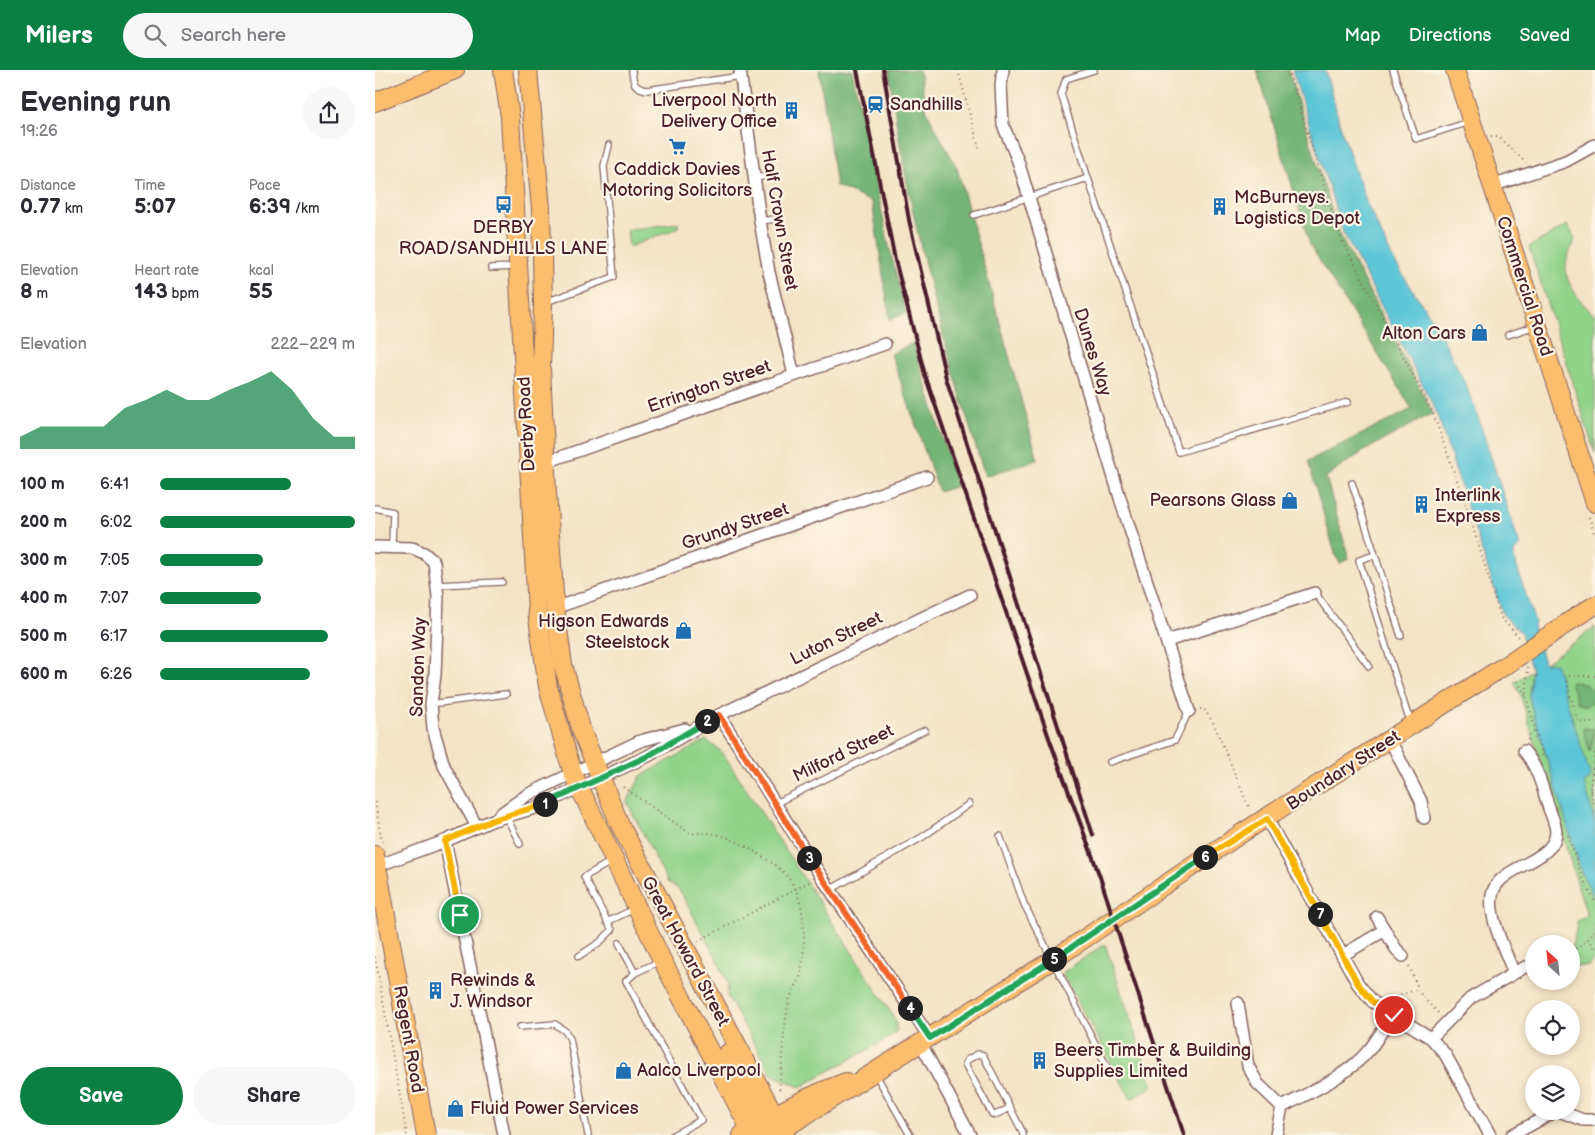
<!DOCTYPE html>
<meta charset="utf-8">
<style>
body{margin:0;font-family:"Balsamiq Sans",sans-serif;background:#f7f7f7;color:#2b2b33;height:100vh;display:flex;flex-direction:column;font-size:19px;white-space:nowrap}
*{box-sizing:border-box;margin:0}
p{font-size:16px;color:#7c7c81}
.icon{flex:none;width:28px;height:28px;fill:none;stroke:currentColor;stroke-width:2;stroke-linecap:round;stroke-linejoin:round}
.map{position:relative;flex:1;overflow:hidden}
.details{display:flex;flex-direction:column;background:#fff;width:375px}
.details>*{flex:none}
.needle{width:32px;rotate:333deg}
.buttons{position:absolute;left:1150px;top:865px;display:grid;gap:10px}
.buttons a{display:grid;place-items:center;width:55px;height:55px;border-radius:50%;background:#fff;box-shadow:0 2px 8px #0003;font-size:25px}
.pin{position:absolute;display:grid;place-items:center;width:42px;height:42px;color:#fff;margin:-21px;border:2px solid #fff;border-radius:50%;box-shadow:0 1px 5px #0007}
.km{position:absolute;width:25px;height:25px;margin:-12px;border-radius:50%;background:#222;color:#fff;font-size:14px;line-height:25px;text-align:center}
.round{display:grid;place-items:center;flex:none;width:52px;height:52px;border-radius:26px;background:#f7f7f7}
.summary{display:flex;align-items:center;justify-content:space-between;height:85px;padding:0 20px}
h1{font-size:28px;font-weight:600;line-height:38px}
.figures{display:grid;grid-template-columns:repeat(3,1fr);gap:8px;height:85px;padding:5px 20px}
.figures div{display:grid;align-content:center}
.figures b{font-size:21px;font-weight:600}
.figures small{font-size:14px;font-weight:400}
.figures p{font-size:14px}
.chart{height:140px;padding:10px 20px}
.chart p{display:flex;justify-content:space-between}
.chart svg{width:100%;height:90px;margin-top:5px;fill:#0b8043;opacity:.7}
.cta{display:flex;gap:10px;margin-top:auto;padding:10px 20px}
.cta a{flex:1;height:58px;border-radius:30px;background:#0b8043;color:#fff;font-size:20px;font-weight:600;line-height:58px;text-align:center}
.cta a+a{background:#f7f7f7;color:#2b2b33}
ul{padding:0 20px;list-style:none;font-size:16px}
li{display:grid;grid-template-columns:80px 60px 1fr;align-items:center;height:38px}
li i{height:12px;border-radius:6px;background:#0b8043}
header{display:flex;align-items:center;gap:30px;box-sizing:border-box;height:70px;padding:0 25px;background:#0b8043;color:#fff}
header strong{font-size:24px}
nav{display:flex;gap:28px;margin-inline-start:auto;font-size:18px}
.search{width:350px;height:45px;background:#f7f7f7;display:flex;align-items:center;gap:12px;box-sizing:border-box;padding:0 18px;border-radius:28px;color:#7c7c81;font-size:19px}
main{display:flex;flex:1;min-height:0}
.map>svg:first-child{display:block}
.green{fill:#92d38a;stroke:#6e795a}
.forest{fill:#75b576;stroke:#606a50}
.water{fill:#5cc6d7;stroke:#537281}
.lines{fill:none;stroke-linecap:round;stroke-linejoin:round}
.service-casing{stroke:#866461;stroke-width:8}
.minor-casing{stroke:#866461;stroke-width:14}
.primary-casing{stroke:#866461;stroke-width:20}
.trunk-casing{stroke:#866461;stroke-width:20}
.path{stroke:#866461;stroke-width:2;stroke-dasharray:1 4;stroke-linecap:butt}
.service{stroke:#fff;stroke-width:5.5}
.minor{stroke:#fff;stroke-width:11}
.primary{stroke:#fbbd6e;stroke-width:18}
.trunk{stroke:#fbbd6e;stroke-width:18}
.rail{stroke:#4a1f2b;stroke-width:4}
.primary-bridge-casing{stroke:#866461;stroke-width:20;stroke-linecap:butt}
.primary-bridge{stroke:#fbbd6e;stroke-width:18}
.split-1-casing{stroke:#fff;stroke-width:10}
.split-2-casing{stroke:#fff;stroke-width:10}
.split-3-casing{stroke:#fff;stroke-width:10}
.split-4-casing{stroke:#fff;stroke-width:10}
.split-5-casing{stroke:#fff;stroke-width:10}
.split-6-casing{stroke:#fff;stroke-width:10}
.split-7-casing{stroke:#fff;stroke-width:10}
.split-8-casing{stroke:#fff;stroke-width:10}
.split-1{stroke:#f5b400;stroke-width:6}
.split-2{stroke:#22a559;stroke-width:6}
.split-3{stroke:#f0652b;stroke-width:6}
.split-4{stroke:#f0652b;stroke-width:6}
.split-5{stroke:#22a559;stroke-width:6}
.split-6{stroke:#22a559;stroke-width:6}
.split-7{stroke:#f5b400;stroke-width:6}
.split-8{stroke:#f5b400;stroke-width:6}
.labels{text-anchor:middle;stroke-width:4.5;stroke-linejoin:round;paint-order:stroke}
.poi-label{font-size:18px;fill:#4a1f2b;stroke:#fcf5e5;text-anchor:start}
.street-label{font-size:18px;fill:#4a1f2b;stroke:#fcf5e5}
</style>
<header>
<strong>Milers</strong>
<div class="search"><svg class="icon" aria-label="search" viewBox="0 0 24 24"><circle cx="10" cy="10" r="6"/><path d="M15 15l6 6"/></svg>Search here</div>
<nav><a>Map</a><a>Directions</a><a>Saved</a></nav>
</header>
<main>
<section class="details">
<div class="summary"><div><h1>Evening run</h1><p>19:26</p></div><a class="round"><svg class="icon" aria-label="share" viewBox="0 0 24 24"><path d="M12 15V3M7 8l5-5 5 5M5 13v7h14v-7"/></svg></a></div>
<div class="figures">
<div><p>Distance</p><b>0.77<small> km</small></b></div>
<div><p>Time</p><b>5:07</b></div>
<div><p>Pace</p><b>6:39<small> /km</small></b></div>
</div>
<div class="figures">
<div><p>Elevation</p><b>8<small> m</small></b></div>
<div><p>Heart rate</p><b>143<small> bpm</small></b></div>
<div><p>kcal</p><b>55</b></div>
</div>
<div class="chart"><p><span>Elevation</span>222–229 m</p>
<svg viewBox="0 0 160 44" preserveAspectRatio="none"><path d="M0 44V38L10 33L20 33L30 33L40 33L50 24L60 20L70 15L80 20L90 20L100 15L110 11L120 6L130 15L140 29L150 38L160 38V44z"/></svg>
</div>
<ul>
<li><b>100 m</b>6:41<i style="width:67%"></i></li>
<li><b>200 m</b>6:02<i style="width:100%"></i></li>
<li><b>300 m</b>7:05<i style="width:53%"></i></li>
<li><b>400 m</b>7:07<i style="width:52%"></i></li>
<li><b>500 m</b>6:17<i style="width:86%"></i></li>
<li><b>600 m</b>6:26<i style="width:77%"></i></li>
</ul>
<div class="cta"><a>Save</a><a>Share</a></div>
</section>
<div class="map">
<svg width="1220" height="1065" viewBox="0 0 1220 1065">
<rect width="100%" height="100%" fill="#fcf5e5"/>
<filter id="ink" filterUnits="userSpaceOnUse"><feTurbulence type="fractalNoise" baseFrequency=".02" numOctaves="2"/><feDisplacementMap in="SourceGraphic" scale="10" xChannelSelector="R" yChannelSelector="G"/><feConvolveMatrix kernelMatrix="1 2 1 2 8 2 1 2 1" color-interpolation-filters="sRGB"/></filter>
<filter id="wash" filterUnits="userSpaceOnUse"><feTurbulence type="fractalNoise" baseFrequency=".0096" numOctaves="4" result="noise"/><feDisplacementMap in="SourceGraphic" scale="20" xChannelSelector="R" yChannelSelector="G"/><feGaussianBlur stdDeviation="1.12" result="paint"/><feColorMatrix in="noise" values="0 0 0 0 0 0 0 0 0 0 0 0 0 0 0 0 0 1.4 0 .05"/><feComposite in="paint" operator="in"/></filter>
<g filter="url(#wash)">
<rect width="100%" height="100%" fill="#f4e3c6"/>
<path class="green" d="M303 153V158L254 177 252 160Z
M1192 155 1200 168C1197 177 1192 186 1191 195 1188 211 1208 236 1220 245V383L1154 177Z
M1220 557V752L1169 594Z
M1157 601 1154 625 1156 635 1207 804 1220 828V886L1214 896H1199C1191 882 1202 866 1202 851L1212 846 1145 624 1139 612Z
M331 670 347 682 520 949 522 961 514 968 425 1017 397 1005 352 926 353 914 341 887 304 819 293 813 252 732 266 706Z
M730 874 778 1016 756 1029 687 903Z"/>
<path class="forest" d="M444 0H477L514 176 531 243 515 250 497 132 461 116Z
M514 0H544L552 42 582 98 663 390 610 406C568 273 531 139 514 0Z
M882 0H913L964 164 1058 343 989 381 951 407 974 489 965 493 961 487 933 391 1037 339 935 175Z
M538 273 582 416 564 422 516 284Z
M1195 612C1207 612 1213 614 1220 623L1217 633 1211 636 1202 632Z
M1209 658 1220 659 1215 682 1208 659Z"/>
<path class="water" d="M917 0H950L967 62 992 134 1019 191 1062 257 1087 307 1100 338 1145 476 1139 482V488L1160 552 1158 557 1169 593H1180L1216 708 1209 713 1220 752V828L1207 804 1156 635 1154 625 1157 601 1146 563 1128 545 1061 341 968 162Z"/>
</g>
<g filter="url(#ink)">
<g class="lines">
<defs>
<path id="service" d="M257 0C258 13 259 18 272 20L366 6
M1018 0 1041 69 1094 52
M379 108 401 105
M713 108 804 382 973 332
M599 145 713 108 686 24 691 9 719 0
M385 151 400 149
M116 198 141 197
M171 232 239 207 229 96 234 75
M1133 265 1160 256
M977 413 1026 566
M0 438 18 442 17 477
M1000 485 984 490 1032 643 1038 653
M62 515 127 512
M940 523 994 596
M56 634 131 624
M735 692 800 670 814 641
M399 734 550 660
M131 746 145 774
M625 766 649 834 733 999
M455 820 549 766 594 734
M232 852 261 838
M244 873 260 903 285 891
M204 886 225 872 237 860 209 807 237 791
M260 903 251 911 326 1050 298 1065
M145 957 180 954 190 961 195 969 213 1065
M500 1003 535 1065
M635 1038 620 1045 617 1044 590 994 592 990 603 984 608 985 647 1061 648 1065"/>
<path id="minor" d="M365 0 385 151 394 202 419 305
M628 0 626 15 628 55 643 91 749 441 814 641
M1117 116 1191 91 1220 75
M171 392 510 274
M0 477 37 478 49 483 59 492 63 527 60 605 56 634 58 658 69 696 102 757
M180 538 552 407
M792 571 940 523
M344 645 595 525
M1015 670 1046 731 1049 748
M124 745 152 725 265 671 310 659
M892 749 983 914 998 932 1056 968 1070 984 1115 1065
M70 771 129 1065
M2 796 70 771 118 750 160 738 273 686 344 645 446 806 555 968
M1002 847 1021 879 1028 886
M968 885 1010 860
M1139 903C1131 883 1109 839 1119 819 1130 795 1180 791 1181 762 1181 753 1174 741 1172 732 1166 713 1162 696 1149 681
M863 933 873 996 883 1014 907 1037
M1056 968 1096 928 1150 897
M546 974 595 1065
M1184 1041 1208 1050H1220
M901 1065 907 1037C936 1022 972 1006 994 980 1003 969 1009 956 1019 945
M1137 1065 1181 1041"/>
<path id="primary" d="M1080 0 1220 433
M0 32 80 0
M1195 551 1220 535
M0 785 51 1065
M367 1065C402 1042 432 1026 471 1012
M399 1065 679 889 867 763 1134 593"/>
<path id="trunk" d="M128 0 135 47 162 541 173 617 198 704 287 890 378 1065
M153 0 166 138 168 234 166 298 172 422 180 538 188 595 207 662 245 755 410 1065
M353 983 387 1052 385 1065"/>
</defs>
<use href="#service" class="service-casing"/>
<use href="#minor" class="minor-casing"/>
<use href="#primary" class="primary-casing"/>
<use href="#trunk" class="trunk-casing"/>
<path class="path" d="M583 0 604 78
M913 0 964 164 1058 343 1093 441 1126 548 1145 568
M1116 66 1125 68 1151 93
M1214 447 1220 466
M1153 597 1151 626 1168 687
M1220 606H1190L1203 651 1220 653
M1140 607 1151 626
M825 639H829L839 654 875 740
M1153 670 1156 663 1161 661
M1220 683 1215 721 1220 737
M248 717 316 764C337 759 359 769 377 780 388 787 401 794 411 805 432 828 431 873 426 903 425 913 416 921 414 931 408 960 407 992 404 1021
M1215 721 1220 724
M0 732 7 772
M1193 765 1207 807 1220 832
M1213 868 1220 880
M323 871 436 811
M1196 881 1207 875 1220 860
M0 887 32 1065
M1034 896 1046 925 1064 944
M1016 928 1044 919"/>
<use href="#service" class="service"/>
<use href="#minor" class="minor"/>
<use href="#primary" class="primary"/>
<use href="#trunk" class="trunk"/>
<path class="rail" d="M482 0 520 190 550 305 674 668 725 807 809 1065
M508 0 534 150 571 308 718 765"/>
<defs>
<path id="primary-bridge" d="M1134 593 1195 551"/>
</defs>
<use href="#primary-bridge" class="primary-bridge-casing"/>
<use href="#primary-bridge" class="primary-bridge"/>
</g>
</g>
<g class="lines" filter="url(#ink)">
<defs>
<path id="split-1" d="M85 845 70 771 118 750 170 734"/>
<path id="split-2" d="M170 734 273 686 332 651"/>
<path id="split-3" d="M332 651 344 645 434 788"/>
<path id="split-4" d="M434 788 535 938"/>
<path id="split-5" d="M535 938 555 968 679 889"/>
<path id="split-6" d="M679 889 830 787"/>
<path id="split-7" d="M830 787 892 749 945 844"/>
<path id="split-8" d="M945 844 983 914 998 932 1019 945"/>
</defs>
<use href="#split-1" class="split-1-casing"/>
<use href="#split-2" class="split-2-casing"/>
<use href="#split-3" class="split-3-casing"/>
<use href="#split-4" class="split-4-casing"/>
<use href="#split-5" class="split-5-casing"/>
<use href="#split-6" class="split-6-casing"/>
<use href="#split-7" class="split-7-casing"/>
<use href="#split-8" class="split-8-casing"/>
<use href="#split-1" class="split-1"/>
<use href="#split-2" class="split-2"/>
<use href="#split-3" class="split-3"/>
<use href="#split-4" class="split-4"/>
<use href="#split-5" class="split-5"/>
<use href="#split-6" class="split-6"/>
<use href="#split-7" class="split-7"/>
<use href="#split-8" class="split-8"/>
</g>
<defs>
<symbol id="station-bare" viewBox="-9 -9 18 18"><path d="M-3-6H3Q5-6 5-4V2Q5 4 3 4L4.5 6H3L1.5 4h-3L-3 6H-4.5L-3 4Q-5 4-5 2V-4Q-5-6-3-6ZM-3.5-4v3h7v-3ZM-3.5 1v1.5H-2V1ZM2 1v1.5H3.5V1Z" fill="#1f6fb2" stroke="#fcf5e5" stroke-width="2.5" paint-order="stroke"/></symbol>
<symbol id="building-bare" viewBox="-9 -9 18 18"><path d="M-4-6H4V6H1V3H-1V6H-4ZM-2.5-4.3h1.7v1.8h-1.7ZM.8-4.3h1.7v1.8H.8ZM-2.5-1h1.7V.8h-1.7ZM.8-1h1.7V.8H.8Z" fill="#1f6fb2" stroke="#fcf5e5" stroke-width="2.5" paint-order="stroke"/></symbol>
<symbol id="supermarket-bare" viewBox="-9 -9 18 18"><path d="M-6-5.5h2.5l.6 2H6L4.5 2H-2.5L-4.4-4H-6ZM-1.5 3.2a1.3 1.3 0 1 0 .1 0ZM3 3.2a1.3 1.3 0 1 0 .1 0Z" fill="#1f6fb2" stroke="#fcf5e5" stroke-width="2.5" paint-order="stroke"/></symbol>
<symbol id="bus-bare" viewBox="-9 -9 18 18"><path d="M-5-6H5V4H4V6H2V4H-2V6H-4V4H-5ZM-3.5-4V0h7V-4ZM-3.5 1.2v1.5H-2V1.2ZM2 1.2v1.5H3.5V1.2Z" fill="#1f6fb2" stroke="#fcf5e5" stroke-width="2.5" paint-order="stroke"/></symbol>
<symbol id="shop-bare" viewBox="-9 -9 18 18"><path d="M-5-2.5h2.3a2.7 3.5 0 0 1 5.4 0H5L5.5 6h-11ZM-1.5-2.5h3a1.5 2.3 0 0 0-3 0Z" fill="#1f6fb2" stroke="#fcf5e5" stroke-width="2.5" paint-order="stroke"/></symbol>
</defs>
<g fill-rule="evenodd">
<use href="#station-bare" x="488" y="22" width="25" height="25"/>
<use href="#building-bare" x="404" y="28" width="25" height="25"/>
<use href="#supermarket-bare" x="290" y="64" width="25" height="25"/>
<use href="#bus-bare" x="116" y="122" width="25" height="25"/>
<use href="#building-bare" x="832" y="124" width="25" height="25"/>
<use href="#shop-bare" x="1092" y="250" width="25" height="25"/>
<use href="#shop-bare" x="902" y="418" width="25" height="25"/>
<use href="#building-bare" x="1034" y="422" width="25" height="25"/>
<use href="#shop-bare" x="296" y="548" width="25" height="25"/>
<use href="#building-bare" x="48" y="908" width="25" height="25"/>
<use href="#building-bare" x="652" y="978" width="25" height="25"/>
<use href="#shop-bare" x="236" y="988" width="25" height="25"/>
<use href="#shop-bare" x="68" y="1026" width="25" height="25"/>
</g>
<g class="labels">
<g class="poi-label">
<text x="402" y="36" text-anchor="end">Liverpool North<tspan x="402" dy="21">Delivery Office</tspan></text>
<text x="515" y="40">Sandhills</text>
<text x="302" y="105" text-anchor="middle">Caddick Davies<tspan x="302" dy="21">Motoring Solicitors</tspan></text>
<text x="859" y="133">McBurneys.<tspan x="859" dy="21">Logistics Depot</tspan></text>
<text x="128" y="163" text-anchor="middle">DERBY<tspan x="128" dy="21">ROAD/SANDHILLS LANE</tspan></text>
<text x="1091" y="269" text-anchor="end">Alton Cars</text>
<text x="1060" y="431">Interlink<tspan x="1060" dy="21">Express</tspan></text>
<text x="901" y="436" text-anchor="end">Pearsons Glass</text>
<text x="294" y="557" text-anchor="end">Higson Edwards<tspan x="294" dy="21">Steelstock</tspan></text>
<text x="75" y="916">Rewinds &amp;<tspan x="75" dy="21">J. Windsor</tspan></text>
<text x="679" y="986">Beers Timber &amp; Building<tspan x="679" dy="21">Supplies Limited</tspan></text>
<text x="262" y="1006">Aalco Liverpool</text>
<text x="95" y="1044">Fluid Power Services</text>
</g>
<g class="street-label">
<text transform="translate(405 150) rotate(80)" y="6">Half Crown Street</text>
<text transform="translate(1150 216) rotate(72)" y="6">Commercial Road</text>
<text transform="translate(718 282) rotate(73)" y="6">Dunes Way</text>
<text transform="translate(334 316) rotate(-19)" y="6">Errington Street</text>
<text transform="translate(151 354) rotate(-93)" y="6">Derby Road</text>
<text transform="translate(360 456) rotate(-19)" y="6">Grundy Street</text>
<text transform="translate(461 568) rotate(-26)" y="6">Luton Street</text>
<text transform="translate(43 597) rotate(-88)" y="6">Sandon Way</text>
<text transform="translate(468 683) rotate(-26)" y="6">Milford Street</text>
<text transform="translate(968 700) rotate(-33)" y="6">Boundary Street</text>
<text transform="translate(311 881) rotate(62)" y="6">Great Howard Street</text>
<text transform="translate(34 969) rotate(80)" y="6">Regent Road</text>
</g>
</g>
</svg>
<div class="buttons">
<a><svg class="needle" viewBox="-14 -14 28 28"><path d="M0-13l5 13h-10z" fill="#e53935"/><path d="M0 13l5-13h-10z" fill="#7c7c81"/></svg></a>
<a><svg class="icon" aria-label="locate" viewBox="0 0 24 24"><circle cx="12" cy="12" r="6"/><path d="M12 2v4M12 18v4M2 12h4M18 12h4"/></svg></a>
<a><svg class="icon" aria-label="layers" viewBox="0 0 24 24"><path d="M12 4l9 5-9 5-9-5zM3 14l9 5 9-5"/></svg></a>
</div>
<div class="pin" style="left:85px;top:845px;background:#1e9e55"><svg class="icon" aria-label="arrive" viewBox="0 0 24 24"><path d="M6 21V4h12l-3 4 3 4H6"/></svg></div>
<div class="pin" style="left:1019px;top:945px;background:#d93025"><svg class="icon" aria-label="check" viewBox="0 0 24 24"><path d="M5 12l5 5 9-10"/></svg></div>
<b class="km" style="left:170px;top:734px">1</b>
<b class="km" style="left:332px;top:651px">2</b>
<b class="km" style="left:434px;top:788px">3</b>
<b class="km" style="left:535px;top:938px">4</b>
<b class="km" style="left:679px;top:889px">5</b>
<b class="km" style="left:830px;top:787px">6</b>
<b class="km" style="left:945px;top:844px">7</b>
</div>
</main>
